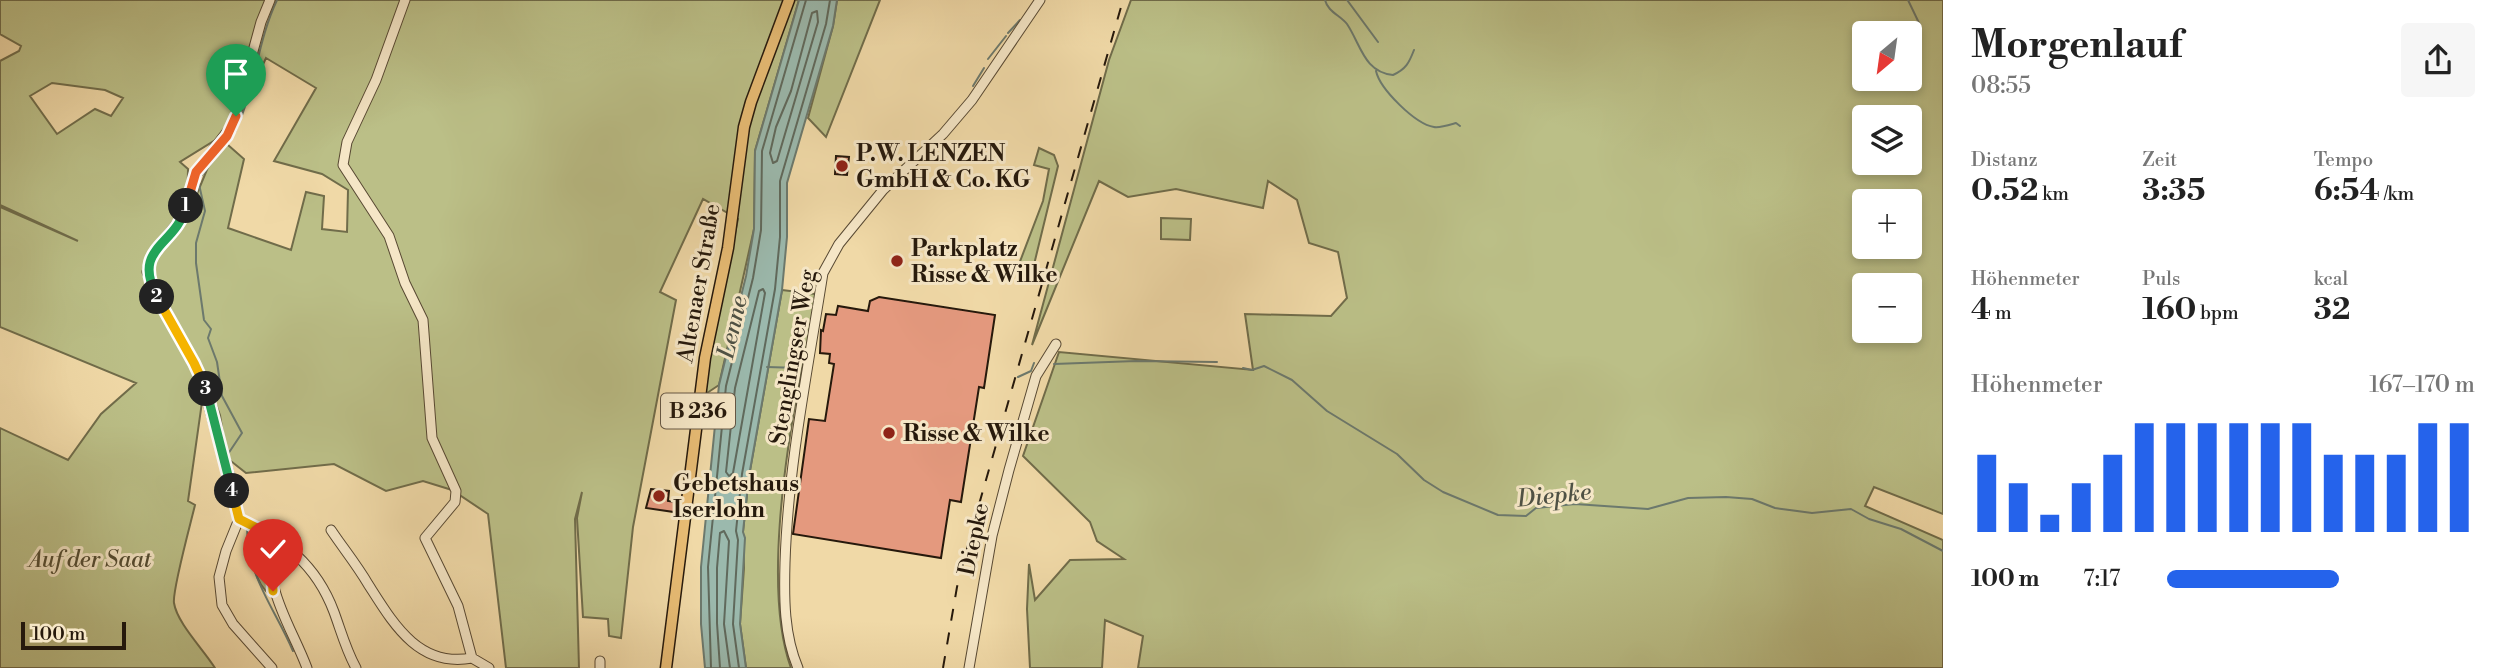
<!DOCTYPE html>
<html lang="de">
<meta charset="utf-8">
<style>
body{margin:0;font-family:"Libre Bodoni",serif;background:#f6f6f6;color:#222;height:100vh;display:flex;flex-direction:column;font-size:26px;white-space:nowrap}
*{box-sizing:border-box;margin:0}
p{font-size:23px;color:#767676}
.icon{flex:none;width:38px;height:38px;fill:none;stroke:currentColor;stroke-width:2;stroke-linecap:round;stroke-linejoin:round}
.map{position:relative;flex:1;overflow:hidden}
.drawer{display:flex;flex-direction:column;background:#fff;width:560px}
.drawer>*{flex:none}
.needle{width:46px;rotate:209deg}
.controls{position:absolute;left:1852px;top:21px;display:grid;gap:14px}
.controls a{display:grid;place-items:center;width:70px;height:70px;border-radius:7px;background:#fff;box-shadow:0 4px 10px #0003;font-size:35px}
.scale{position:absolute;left:21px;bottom:18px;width:105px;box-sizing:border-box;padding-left:7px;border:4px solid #26190c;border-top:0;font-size:19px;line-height:24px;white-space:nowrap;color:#26190c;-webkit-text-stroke:5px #f5e6c6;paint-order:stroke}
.pin{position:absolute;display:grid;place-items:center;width:60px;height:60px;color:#fff;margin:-72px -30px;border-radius:50% 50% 50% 0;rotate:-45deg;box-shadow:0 0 7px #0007}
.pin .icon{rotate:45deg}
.km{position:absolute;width:35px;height:35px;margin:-18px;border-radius:50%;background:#222;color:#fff;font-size:19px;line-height:35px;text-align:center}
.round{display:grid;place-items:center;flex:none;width:74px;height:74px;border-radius:7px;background:#f6f6f6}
.head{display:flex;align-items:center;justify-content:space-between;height:119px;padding:0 28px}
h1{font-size:38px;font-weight:700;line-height:52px}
.metrics{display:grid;grid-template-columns:repeat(3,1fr);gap:10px;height:119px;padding:7px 28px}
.metrics div{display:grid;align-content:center}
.metrics b{font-size:30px;font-weight:700}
.metrics small{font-size:19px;font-weight:400}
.metrics p{font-size:19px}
.chart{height:196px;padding:14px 28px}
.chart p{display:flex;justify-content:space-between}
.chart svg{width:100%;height:126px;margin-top:7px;stroke:#2563eb;stroke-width:6}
ul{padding:0 28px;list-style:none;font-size:23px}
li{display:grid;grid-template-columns:112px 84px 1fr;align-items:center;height:52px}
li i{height:18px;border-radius:9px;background:#2563eb}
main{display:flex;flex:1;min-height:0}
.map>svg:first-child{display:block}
.green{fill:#bbbf87;stroke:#706c4a;stroke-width:2;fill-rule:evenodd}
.water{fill:#9bb9ad;stroke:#6c796d;stroke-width:2}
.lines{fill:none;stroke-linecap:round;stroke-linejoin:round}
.shore{stroke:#60695c;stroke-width:2}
.stream{stroke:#6c796d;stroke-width:2}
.building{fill:#e4997e;stroke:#26190c;stroke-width:2}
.minor-casing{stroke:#584933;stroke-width:11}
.major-casing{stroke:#26190c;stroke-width:13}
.minor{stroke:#f5e6c6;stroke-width:9}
.major{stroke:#e8bc74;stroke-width:10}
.rail{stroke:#26190c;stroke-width:2;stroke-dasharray:12 12;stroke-linecap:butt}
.split-1-casing{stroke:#fff;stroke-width:14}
.split-2-casing{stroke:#fff;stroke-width:14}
.split-3-casing{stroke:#fff;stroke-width:14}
.split-4-casing{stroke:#fff;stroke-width:14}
.split-5-casing{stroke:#fff;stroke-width:14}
.split-1{stroke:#f0652b;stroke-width:9}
.split-2{stroke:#22a559;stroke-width:9}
.split-3{stroke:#f5b400;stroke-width:9}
.split-4{stroke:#22a559;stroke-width:9}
.split-5{stroke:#f5b400;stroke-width:9}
.poi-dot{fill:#8f2418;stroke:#f5e6c6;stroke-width:2.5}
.labels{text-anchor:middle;stroke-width:6;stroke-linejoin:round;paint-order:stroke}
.shield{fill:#f5e6c6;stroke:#645644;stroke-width:2}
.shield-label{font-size:21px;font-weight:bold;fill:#26190c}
.poi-label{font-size:23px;font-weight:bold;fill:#26190c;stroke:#f5e6c6;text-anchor:start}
.street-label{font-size:23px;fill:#26190c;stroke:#f5e6c6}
.park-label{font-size:23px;font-style:italic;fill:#534b31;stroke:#f5e6c6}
.water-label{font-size:24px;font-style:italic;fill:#4f5144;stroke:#f5e6c6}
</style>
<main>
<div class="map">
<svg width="1943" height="668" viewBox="0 0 1943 668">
<rect width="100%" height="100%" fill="#f0d9a7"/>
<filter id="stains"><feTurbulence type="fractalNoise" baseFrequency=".00286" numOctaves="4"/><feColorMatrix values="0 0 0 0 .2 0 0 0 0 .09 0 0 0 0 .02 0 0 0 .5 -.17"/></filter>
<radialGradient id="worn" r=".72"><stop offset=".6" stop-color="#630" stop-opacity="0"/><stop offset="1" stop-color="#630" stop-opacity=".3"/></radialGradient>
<path class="green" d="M0 0H799L755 151 754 229 719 385 704 395 710 352 738 219 703 199 660 292 676 300 633 527 621 638 609 636 608 619 583 617 577 518 582 492 575 519 579 668H506L488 514 452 490 423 481 386 491 334 464 246 473 227 458 220 415 203 371 160 289 203 395 188 501 195 505C191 522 172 591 174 603 177 623 204 650 215 668H0V428L68 460 101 414 136 383 0 327V207L78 241 0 205V61L19 51 21 46 0 34ZM266 58 316 88 274 161 322 174 348 190 347 232 322 229 324 196 306 192 291 250 228 228 244 159 220 138 187 218 188 169 180 162 233 129ZM52 83 105 90 123 98 111 116 95 109 57 134 30 96Z
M837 0H880L826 137 808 118 833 26Z
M1131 0H1943V514L1874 487 1865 506 1943 540V668H1138L1143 636 1105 620 1102 668H1030L1027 609 1029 564 1035 600 1070 560 1124 559 1097 541 1090 522 1023 456 1059 352 1253 370 1245 314 1331 316 1347 298 1338 252 1309 243 1297 200 1268 181 1263 208 1176 189 1128 197 1099 181 1032 345 1109 60ZM1864 33H1909V79H1864ZM1864 117H1909V163H1864ZM1864 201H1909V247H1864ZM1864 285H1909V331H1864Z
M1039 148 1054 155 1058 166 1030 281 1016 272 1043 201 1049 169 1034 165Z
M1161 218 1191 219 1190 240 1161 239Z
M782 290 823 295C815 322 805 350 800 378 785 456 764 594 791 668H746L740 624 744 568 743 532 749 476Z
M252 527 267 537 271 596C249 577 253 553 252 527Z"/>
<path class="water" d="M799 0H837L833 26 787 183V237L782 290 749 476 743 532 745 538 740 624 746 668H705L701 624V567L719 385 746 276 754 229 755 151Z"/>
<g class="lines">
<path class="shore" d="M817 11 818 22 777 161 773 163 770 153 776 127 791 91 812 13Z
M763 289 765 293 733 473 729 476 726 472 735 388 759 291Z
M711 668 708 567 726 386 753 278 761 230 762 151 806 0
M720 668 717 623V568L720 533 724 531 729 541 724 624 730 668
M739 668 733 624 738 540 736 531 742 474 775 289 780 237V181L826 24 830 0"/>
<path class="stream" d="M1325 0C1328 12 1340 15 1347 24 1361 45 1364 72 1393 75 1406 69 1409 63 1414 50
M1347 0 1378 42
M1908 0 1920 25
M1008 33 1020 20
M988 59 1006 36
M1376 71C1380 89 1415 124 1434 127 1440 128 1449 125 1456 123L1460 126
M973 86 984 68
M235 132C255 90 257 42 277 0
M226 145 198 180 205 211 196 243V263L204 320 211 329 208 338 217 362 222 396 242 433 228 454 241 498
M1054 364 1136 361 1217 362
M767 367 800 368
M1243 368 1252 370 1264 366 1292 380 1327 411 1397 454 1424 480 1443 492 1498 515 1526 516 1536 508 1575 504 1648 509 1688 498 1726 497 1752 499 1775 508 1812 513 1851 509 1869 519 1901 529 1943 551
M1018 377 1031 371 1034 363
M247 528C248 578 274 607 293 651"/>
</g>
<path class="building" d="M836 156 849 157 847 175 835 174Z
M879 297 995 315 984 388 979 387 961 502 950 500 941 558 793 534 809 419 825 421 834 364 829 363 830 354 820 353 821 330 823 331 826 314 836 315 838 306 868 311 870 301Z
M651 489 669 491 668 501 675 502 674 512 646 508Z"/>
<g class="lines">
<defs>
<path id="minor" d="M270 0 261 22 233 124 196 172 183 216 151 257 147 272 158 299 200 375 234 495 239 519 226 551 219 577 222 605 233 624 272 668
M405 0 376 80 347 142 343 165 389 236 405 283 423 320 432 438 456 491 455 502 425 538 458 606 472 658 489 668
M239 519C284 540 316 564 334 612 341 631 346 650 356 668
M331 530C343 548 357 565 368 584 393 623 418 668 472 658
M275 537C260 585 291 625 307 668
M600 668V661
M798 668C784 635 784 599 785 563 788 466 808 369 823 273L839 244 883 190 943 134 972 100 1040 0
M969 668 992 536 1009 470 1036 376 1056 344"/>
<path id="major" d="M666 668 705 358 728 248 744 127 751 102 789 0"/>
</defs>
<use href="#minor" class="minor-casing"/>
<use href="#major" class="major-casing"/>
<use href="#minor" class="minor"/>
<use href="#major" class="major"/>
<path class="rail" d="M943 668 957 587 974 522 1123 0"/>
</g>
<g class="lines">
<defs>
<path id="split-1" d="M186 206 196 172 227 136 236 116"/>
<path id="split-2" d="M157 297C131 246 176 247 186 206"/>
<path id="split-3" d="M157 297 194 363 206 389"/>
<path id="split-4" d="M206 389 232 491"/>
<path id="split-5" d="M232 491 239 519 275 537 271 554 273 591"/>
</defs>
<use href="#split-1" class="split-1-casing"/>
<use href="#split-2" class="split-2-casing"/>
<use href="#split-3" class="split-3-casing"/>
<use href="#split-4" class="split-4-casing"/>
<use href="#split-5" class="split-5-casing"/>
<use href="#split-1" class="split-1"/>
<use href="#split-2" class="split-2"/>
<use href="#split-3" class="split-3"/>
<use href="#split-4" class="split-4"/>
<use href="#split-5" class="split-5"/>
</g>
<g class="poi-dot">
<circle cx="842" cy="166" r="7"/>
<circle cx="897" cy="261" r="7"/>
<circle cx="889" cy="433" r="7"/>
<circle cx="659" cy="496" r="7"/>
</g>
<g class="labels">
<rect class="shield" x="661" y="393.5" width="74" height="35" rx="5"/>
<g class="shield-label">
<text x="698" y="418">B 236</text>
</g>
<g class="poi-label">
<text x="856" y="161">P.W. LENZEN<tspan x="856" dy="26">GmbH &amp; Co. KG</tspan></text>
<text x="911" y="256">Parkplatz<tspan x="911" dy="26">Risse &amp; Wilke</tspan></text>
<text x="903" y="441">Risse &amp; Wilke</text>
<text x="673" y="491">Gebetshaus<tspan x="673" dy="26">Iserlohn</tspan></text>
</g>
<g class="street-label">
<text transform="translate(698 283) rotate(-80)" y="8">Altenaer Straße</text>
<text transform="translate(792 357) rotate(-80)" y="8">Stenglingser Weg</text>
<text transform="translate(973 539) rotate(-78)" y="8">Diepke</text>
</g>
<g class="park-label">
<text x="90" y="567">Auf der Saat</text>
</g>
<g class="water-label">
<text transform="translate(732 327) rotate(-77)" y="8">Lenne</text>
<text transform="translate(1554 495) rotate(-6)" y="8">Diepke</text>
</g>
</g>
<rect width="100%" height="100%" filter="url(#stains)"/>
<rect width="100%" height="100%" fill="url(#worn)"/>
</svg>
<div class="controls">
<a><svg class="needle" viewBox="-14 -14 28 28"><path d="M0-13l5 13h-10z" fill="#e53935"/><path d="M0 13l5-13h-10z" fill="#767676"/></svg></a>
<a><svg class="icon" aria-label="layers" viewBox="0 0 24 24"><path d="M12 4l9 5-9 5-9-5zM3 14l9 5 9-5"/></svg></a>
<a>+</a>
<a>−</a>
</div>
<div class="scale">100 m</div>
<div class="pin" style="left:236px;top:116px;background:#1e9e55"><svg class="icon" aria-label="arrive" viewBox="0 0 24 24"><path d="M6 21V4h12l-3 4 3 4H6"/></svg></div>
<div class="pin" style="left:273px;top:591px;background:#d93025"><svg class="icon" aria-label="check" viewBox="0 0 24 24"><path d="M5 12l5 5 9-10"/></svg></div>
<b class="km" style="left:186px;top:206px">1</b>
<b class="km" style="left:157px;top:297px">2</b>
<b class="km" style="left:206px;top:389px">3</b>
<b class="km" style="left:232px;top:491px">4</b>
</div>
<section class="drawer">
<div class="head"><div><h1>Morgenlauf</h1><p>08:55</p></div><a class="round"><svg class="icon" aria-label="share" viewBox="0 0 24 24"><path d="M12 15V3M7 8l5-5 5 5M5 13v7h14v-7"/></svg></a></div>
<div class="metrics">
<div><p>Distanz</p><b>0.52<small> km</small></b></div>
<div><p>Zeit</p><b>3:35</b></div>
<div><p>Tempo</p><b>6:54<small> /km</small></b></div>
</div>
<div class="metrics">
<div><p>Höhenmeter</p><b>4<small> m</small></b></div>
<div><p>Puls</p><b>160<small> bpm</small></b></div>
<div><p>kcal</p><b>32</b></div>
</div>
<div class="chart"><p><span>Höhenmeter</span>167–170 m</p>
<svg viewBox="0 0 160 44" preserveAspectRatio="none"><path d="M5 44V17M15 44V27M25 44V38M35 44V27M45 44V17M55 44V6M65 44V6M75 44V6M85 44V6M95 44V6M105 44V6M115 44V17M125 44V17M135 44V17M145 44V6M155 44V6"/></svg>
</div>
<ul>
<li><b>100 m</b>7:17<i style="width:56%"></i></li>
</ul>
</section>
</main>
